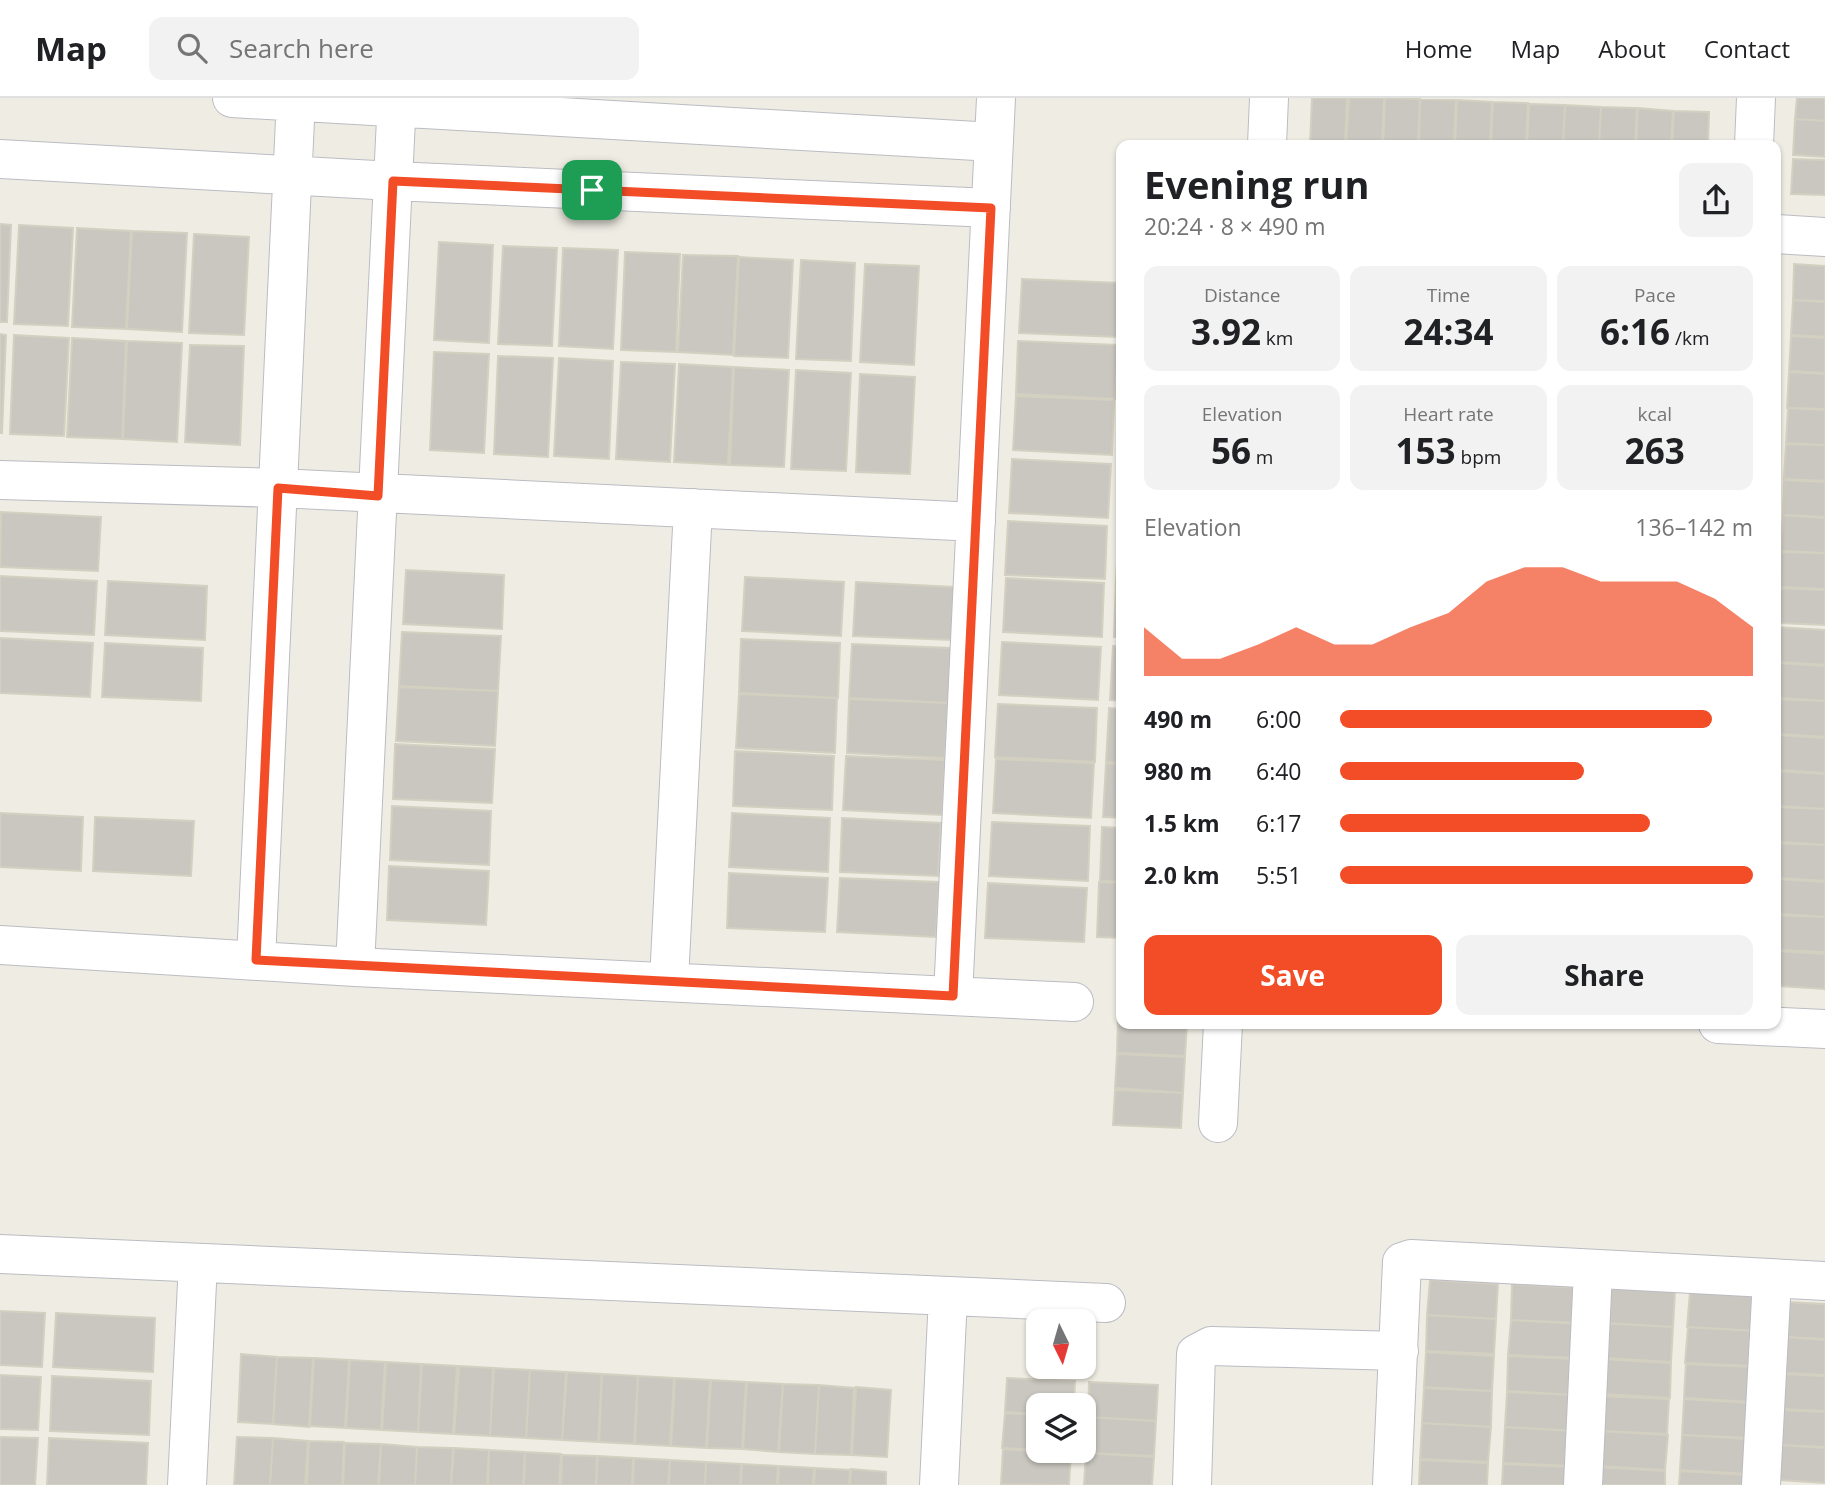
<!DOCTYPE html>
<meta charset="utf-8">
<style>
body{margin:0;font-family:"Open Sans",sans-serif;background:#f2f2f2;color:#202124;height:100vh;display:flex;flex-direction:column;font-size:26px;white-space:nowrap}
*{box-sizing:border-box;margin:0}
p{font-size:23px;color:#757577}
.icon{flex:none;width:38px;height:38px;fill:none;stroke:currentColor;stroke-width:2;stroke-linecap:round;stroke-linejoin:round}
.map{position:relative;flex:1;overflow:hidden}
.details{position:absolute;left:1116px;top:42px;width:665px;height:889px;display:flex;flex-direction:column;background:#fff;border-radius:14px;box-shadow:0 2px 5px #0004}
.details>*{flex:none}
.needle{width:46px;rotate:175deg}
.fabs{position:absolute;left:1026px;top:1211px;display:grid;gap:14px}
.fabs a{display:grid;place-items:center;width:70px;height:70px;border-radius:14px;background:#fff;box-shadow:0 2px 5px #0004;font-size:35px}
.pin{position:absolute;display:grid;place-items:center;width:60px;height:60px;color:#fff;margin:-30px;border-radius:14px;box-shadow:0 4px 10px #0006}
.round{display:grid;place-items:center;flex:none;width:74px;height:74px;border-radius:14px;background:#f2f2f2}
.overview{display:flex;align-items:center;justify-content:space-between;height:119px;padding:0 28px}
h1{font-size:38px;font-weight:700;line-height:52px}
.metrics{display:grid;grid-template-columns:repeat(3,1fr);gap:10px;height:119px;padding:7px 28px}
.metrics div{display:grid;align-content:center;border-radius:14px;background:#f2f2f2;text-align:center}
.metrics b{font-size:35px;font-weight:700}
.metrics small{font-size:19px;font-weight:400}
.metrics p{font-size:19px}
.chart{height:196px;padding:14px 28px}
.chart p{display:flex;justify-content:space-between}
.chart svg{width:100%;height:126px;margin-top:7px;fill:#f24d26;opacity:.7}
.button{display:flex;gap:14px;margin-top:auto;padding:14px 28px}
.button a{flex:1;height:80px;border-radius:14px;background:#f24d26;color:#fff;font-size:28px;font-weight:700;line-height:80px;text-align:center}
.button a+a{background:#f2f2f2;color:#202124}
ul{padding:0 28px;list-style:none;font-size:23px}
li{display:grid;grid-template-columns:112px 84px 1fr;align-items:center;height:52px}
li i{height:18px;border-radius:9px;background:#f24d26}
header{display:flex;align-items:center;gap:42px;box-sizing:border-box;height:98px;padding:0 35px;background:#fff;border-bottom:2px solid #e0e0e0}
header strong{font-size:33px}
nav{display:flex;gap:38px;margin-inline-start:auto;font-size:24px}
.search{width:490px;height:63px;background:#f2f2f2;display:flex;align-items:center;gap:18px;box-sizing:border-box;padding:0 24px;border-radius:14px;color:#757577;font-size:26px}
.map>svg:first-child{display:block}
.building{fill:#cac7c0;stroke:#d4d0c1;stroke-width:2}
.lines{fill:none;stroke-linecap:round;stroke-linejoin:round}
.minor-casing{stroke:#bbbcc3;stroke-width:40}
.minor{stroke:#fff;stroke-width:38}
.route-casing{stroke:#fff;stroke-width:14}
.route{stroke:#f24d26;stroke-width:9}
</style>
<header>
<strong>Map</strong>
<div class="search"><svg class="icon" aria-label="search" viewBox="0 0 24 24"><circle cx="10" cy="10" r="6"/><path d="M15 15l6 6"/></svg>Search here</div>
<nav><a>Home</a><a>Map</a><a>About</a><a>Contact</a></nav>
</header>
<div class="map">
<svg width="1825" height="1387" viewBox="0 0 1825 1387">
<rect width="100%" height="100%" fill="#efede3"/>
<path class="building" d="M1312 0H1347L1345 47H1310Z
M1349 0H1384L1382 47H1346Z
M1385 0 1420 1 1418 47H1383Z
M1797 0H1825V23L1795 21Z
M1420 1 1456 2 1454 47H1419Z
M1457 2 1492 4 1490 47H1455Z
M1493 4 1528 5 1526 47H1491Z
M1529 6 1565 7 1563 47H1527Z
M1565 7 1601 9 1599 47H1563Z
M1601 9 1637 10 1635 47H1599Z
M1638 10 1673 13 1671 47H1636Z
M1674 13 1709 14 1708 47H1672Z
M1795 21 1825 23V59L1793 57Z
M1793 61 1825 62V97L1791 96Z
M0 126 11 127 7 224H0Z
M19 127 73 130 68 228 14 226Z
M77 130 131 133 126 231 72 229Z
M132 133 187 135 182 234 127 231Z
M194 136 249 139 244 237 189 235Z
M439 144 493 147 489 245 434 242Z
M503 148 557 150 552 248 498 246Z
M563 150 618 152 613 251 559 248Z
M625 154 680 156 676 254 621 252Z
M683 157 738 158 733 257 678 254Z
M739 159 793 162 788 260 734 258Z
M801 162 855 165 851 263 796 261Z
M865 166 919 168 914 267 860 264Z
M1794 166 1825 168V203L1793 202Z
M1022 181 1121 185 1118 239 1019 235Z
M1793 202 1825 204V239L1791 237Z
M0 236 6 237 2 335H0Z
M14 237 69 240 64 338 10 336Z
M1791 238 1825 240V275L1789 273Z
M72 240 126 243 122 341 67 339Z
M127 243 182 245 177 344 123 341Z
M1018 243 1118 247 1115 301 1016 296Z
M190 247 244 248 240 347 185 344Z
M434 254 489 256 484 355 430 352Z
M498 258 553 260 548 359 494 356Z
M559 260 613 263 609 361 554 358Z
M621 264 675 266 670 364 616 361Z
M679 266 733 269 728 367 674 364Z
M734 269 789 272 784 369 730 367Z
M796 272 851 275 846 373 791 371Z
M1789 274 1825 276V311L1787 310Z
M860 276 915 279 910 376 856 374Z
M1016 298 1114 302 1112 357 1013 352Z
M1788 310 1825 312V347L1786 345Z
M1786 346 1825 347V383L1784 381Z
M1012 361 1111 366 1108 420 1009 415Z
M1784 382 1825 384V419L1783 417Z
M1 414 101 419 98 473 0 469Z
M1783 417 1825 420V455L1781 453Z
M1008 423 1107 428 1105 481 1005 477Z
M1119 428H1122V482H1116Z
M1781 454 1825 455V491L1780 489Z
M406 472 504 477 502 531 403 526Z
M0 478 97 483 94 537 0 533Z
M745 479 844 484 841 538 742 533Z
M1006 480 1104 485 1102 539 1003 534Z
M108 483 207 488 205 542 105 537Z
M856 484 954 489 952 542 853 538Z
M1116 484 1122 485V539H1114Z
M1780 490 1825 492V527L1778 525Z
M1778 529 1825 532V567L1776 564Z
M402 534 501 538 498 593 399 588Z
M0 540 93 545 90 599 0 595Z
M741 541 840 545 838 600 739 595Z
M1002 544 1101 549 1098 602 999 597Z
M105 545 203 550 201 603 102 599Z
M852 546 951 550 949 605 849 600Z
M1113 548 1122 549V603L1110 602Z
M1776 565 1825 568V603L1776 600Z
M399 589 498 593 495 648 396 643Z
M739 596 837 600 835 655 736 650Z
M849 601 948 605 945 660 847 655Z
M1776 601 1825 603V639L1776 636Z
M998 606 1097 610 1095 664 995 659Z
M1109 610 1122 611V665L1106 664Z
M1776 637 1825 640V675L1776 672Z
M395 646 495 651 492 705 393 701Z
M735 653 834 658 832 712 733 708Z
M846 658 945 662 942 717 843 712Z
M996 661 1094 665 1091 720 993 715Z
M1106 665 1122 666V720L1103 719Z
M1776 673 1825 676V711L1776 708Z
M392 708 491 713 489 767 390 762Z
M1776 709 1825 711V747L1776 744Z
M0 715 83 719 81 773 0 769Z
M732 715 830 720 828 774 729 769Z
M95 719 194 723 191 778 93 773Z
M842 720 941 725 938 778 840 774Z
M992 724 1090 728 1088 783 989 778Z
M1102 729 1122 730V784L1100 783Z
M1776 745 1825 747V783L1776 780Z
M389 768 489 773 486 827 387 822Z
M729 775 828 780 825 834 727 830Z
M840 780 939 784 936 839 837 834Z
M1776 781 1825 784V819L1776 816Z
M1099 784 1122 785V840L1097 839Z
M988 785 1087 790 1084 844 985 840Z
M1776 817 1825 819V854L1776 852Z
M1776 853 1825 856V891L1776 888Z
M1118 919 1122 920V926H1187L1185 958 1117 955Z
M1117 956 1185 959 1183 995 1115 990Z
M1115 992 1183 995 1181 1030 1113 1027Z
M1430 1182 1498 1186 1496 1221 1427 1217Z
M1512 1186 1581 1190 1579 1225 1511 1222Z
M1607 1190 1675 1193 1673 1229 1605 1225Z
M1690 1194 1758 1197 1756 1233 1687 1229Z
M1788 1204 1825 1206V1241L1786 1239Z
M0 1213 45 1215 42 1269 0 1267Z
M56 1215 155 1220 153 1274 53 1269Z
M1427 1217 1496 1221 1494 1256 1426 1253Z
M1511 1222 1579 1226 1577 1260 1508 1257Z
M1604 1225 1673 1229 1671 1264 1603 1260Z
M1688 1229 1756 1233 1754 1268 1685 1265Z
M1786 1239 1825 1242V1277L1784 1275Z
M1426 1254 1494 1258 1492 1293 1424 1289Z
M241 1256 277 1259 273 1326 238 1324Z
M1508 1258 1577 1261 1575 1297 1507 1293Z
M277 1259 313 1260 309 1329 273 1326Z
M314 1260 349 1262 345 1330 310 1328Z
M1603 1261 1671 1265 1670 1300 1601 1296Z
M350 1262 385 1264 381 1332 346 1330Z
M386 1264 421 1266 418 1334 382 1332Z
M422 1266 457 1268 453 1336 418 1334Z
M1686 1266 1754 1269 1752 1304 1684 1300Z
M459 1268 493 1270 490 1338 454 1336Z
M494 1270 530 1272 526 1340 490 1338Z
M530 1272 566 1274 562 1342 526 1340Z
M567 1274 602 1276 598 1344 562 1342Z
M602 1276 638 1278 634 1346 599 1344Z
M1784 1276 1825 1278V1313L1782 1311Z
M0 1277 41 1279 38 1332 0 1331Z
M52 1278 151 1283 149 1337 50 1333Z
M638 1278 674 1280 670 1348 635 1346Z
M675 1280 710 1282 706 1350 671 1348Z
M1007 1280 1075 1283 1074 1307H1038V1316L1005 1314Z
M711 1282 746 1284 742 1351 707 1350Z
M747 1284 783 1286 778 1354 743 1351Z
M1089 1284 1158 1287 1156 1323 1088 1319Z
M783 1286 819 1287 815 1356 779 1354Z
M819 1287 854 1290 851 1357 815 1356Z
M856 1289 891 1292 887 1359 852 1357Z
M1424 1290 1492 1293 1491 1329 1422 1325Z
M1507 1294 1575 1297 1573 1333 1505 1329Z
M1601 1298 1669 1301 1667 1336 1599 1333Z
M1684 1301 1752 1305 1750 1340 1682 1337Z
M1782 1312 1825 1314V1349L1781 1347Z
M1005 1315 1038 1317V1352L1002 1350Z
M1087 1319 1156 1323 1154 1358 1086 1355Z
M1422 1325 1491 1329 1488 1364 1420 1361Z
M1505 1329 1573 1333 1571 1368 1503 1365Z
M1599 1333 1668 1337 1665 1372 1597 1368Z
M1682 1337 1750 1341 1748 1376 1680 1372Z
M0 1339 38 1340 35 1387H0Z
M237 1339 273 1340 270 1387H234Z
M49 1340 148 1345 146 1387H47Z
M273 1340 308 1343 305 1387H270Z
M309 1343 344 1344 342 1387H307Z
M345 1345 381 1346 378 1387H343Z
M381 1346 417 1349 415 1387H379Z
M1780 1347 1825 1350V1385L1778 1382Z
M417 1349 453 1350 451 1387H415Z
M454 1350 489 1352 487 1387H451Z
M1003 1351 1071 1355 1069 1387 1001 1386Z
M489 1352 525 1354 523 1387H488Z
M525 1354 561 1356 559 1387H524Z
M1086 1355 1154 1359 1152 1387H1084Z
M562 1357 597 1358 596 1387H561Z
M598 1358 633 1360 632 1387H596Z
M634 1360 670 1362 668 1387H633Z
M670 1362 706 1364 705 1387H669Z
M1420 1362 1488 1365 1487 1387H1419Z
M706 1364 741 1366 740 1387H705Z
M742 1366 778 1368 777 1387H741Z
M1503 1366 1572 1369 1570 1387H1502Z
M779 1368 814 1370 813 1387H778Z
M1597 1369 1665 1373V1387H1596Z
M815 1370 850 1372 849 1387H814Z
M851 1371 886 1374V1387H850Z
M1680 1373 1748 1377V1387H1679Z"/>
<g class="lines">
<defs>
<path id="minor" d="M232 0 994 44
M1267 47 1269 0
M1754 47 1756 0
M0 61 393 83 991 110
M1776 136 1825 139
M0 382 278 390 976 424
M0 847 355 869 1074 904
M256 862 296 0
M355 869 397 0
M669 883 693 410
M953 898 996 0
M1718 926 1825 931
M1218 1025 1223 926
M0 1156 1106 1205
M187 1387 198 1165
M939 1387 948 1198
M1192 1387 1196 1256 1211 1248 1399 1253
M1392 1387 1402 1164 1411 1161 1825 1183
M1583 1387 1593 1173
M1761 1387 1772 1181"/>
</defs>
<use href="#minor" class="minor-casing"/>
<use href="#minor" class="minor"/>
</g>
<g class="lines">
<defs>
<path id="route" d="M393 83 991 110 953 898 256 862 278 390 378 398Z"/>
</defs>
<use href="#route" class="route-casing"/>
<use href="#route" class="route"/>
</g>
</svg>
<div class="fabs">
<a><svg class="needle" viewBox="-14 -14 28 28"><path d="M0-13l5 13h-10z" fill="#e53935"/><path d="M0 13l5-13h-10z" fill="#757577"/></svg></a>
<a><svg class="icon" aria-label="layers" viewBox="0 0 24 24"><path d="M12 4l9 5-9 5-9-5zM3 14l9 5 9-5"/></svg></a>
</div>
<div class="pin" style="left:592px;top:92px;background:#1e9e55"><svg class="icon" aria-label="arrive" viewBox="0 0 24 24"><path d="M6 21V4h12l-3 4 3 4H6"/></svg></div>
<section class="details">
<div class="overview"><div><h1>Evening run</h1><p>20:24 · 8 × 490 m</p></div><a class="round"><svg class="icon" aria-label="share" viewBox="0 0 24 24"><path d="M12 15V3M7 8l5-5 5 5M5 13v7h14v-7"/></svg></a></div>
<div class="metrics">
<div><p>Distance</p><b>3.92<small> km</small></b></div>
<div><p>Time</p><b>24:34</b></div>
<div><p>Pace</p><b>6:16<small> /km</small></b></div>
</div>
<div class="metrics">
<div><p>Elevation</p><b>56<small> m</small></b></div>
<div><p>Heart rate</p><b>153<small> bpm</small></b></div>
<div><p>kcal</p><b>263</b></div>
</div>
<div class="chart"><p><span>Elevation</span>136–142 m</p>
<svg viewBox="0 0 160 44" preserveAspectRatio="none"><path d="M0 44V27L10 38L20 38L30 33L40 27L50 33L60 33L70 27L80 22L90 11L100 6L110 6L120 11L130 11L140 11L150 17L160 27V44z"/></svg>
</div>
<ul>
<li><b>490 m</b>6:00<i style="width:90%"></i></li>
<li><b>980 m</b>6:40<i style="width:59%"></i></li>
<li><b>1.5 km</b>6:17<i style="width:75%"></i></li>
<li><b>2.0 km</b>5:51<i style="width:100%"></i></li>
</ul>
<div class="button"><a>Save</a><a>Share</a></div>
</section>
</div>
